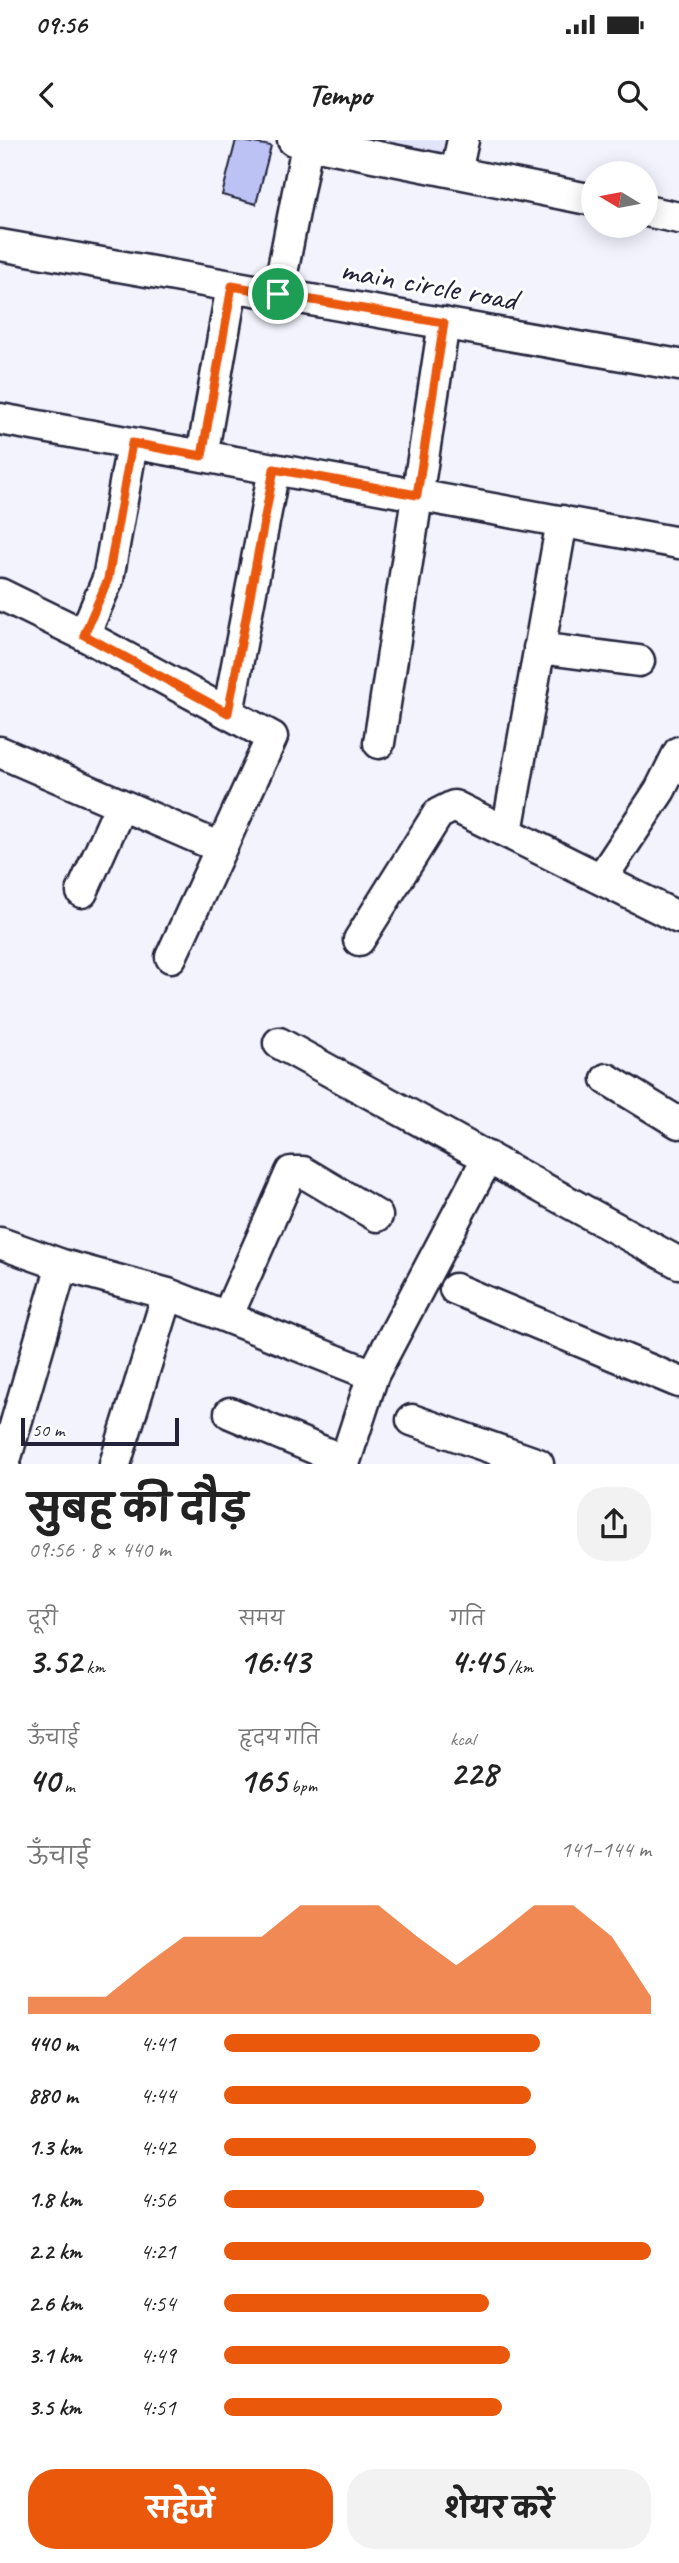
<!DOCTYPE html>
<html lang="hi">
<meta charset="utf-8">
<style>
body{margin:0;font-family:Caveat,"Playpen Sans Deva",sans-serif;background:#f2f2f2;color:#222;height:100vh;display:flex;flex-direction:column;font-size:26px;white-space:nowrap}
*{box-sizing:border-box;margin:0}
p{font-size:23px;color:#767676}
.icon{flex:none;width:38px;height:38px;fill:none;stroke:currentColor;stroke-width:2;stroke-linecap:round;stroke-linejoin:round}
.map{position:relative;height:1324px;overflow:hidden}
.panel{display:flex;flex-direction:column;background:#fff;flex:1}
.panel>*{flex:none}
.needle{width:46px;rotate:280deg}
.tools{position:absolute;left:581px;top:21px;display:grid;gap:14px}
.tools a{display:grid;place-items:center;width:77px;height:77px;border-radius:50%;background:#fff;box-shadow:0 4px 18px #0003;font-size:35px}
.scale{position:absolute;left:21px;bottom:18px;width:158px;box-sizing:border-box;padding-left:7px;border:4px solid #22223b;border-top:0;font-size:19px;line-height:24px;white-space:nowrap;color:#22223b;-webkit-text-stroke:5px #fff;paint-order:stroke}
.pin{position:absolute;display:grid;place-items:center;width:60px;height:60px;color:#fff;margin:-30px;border:4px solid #fff;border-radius:50%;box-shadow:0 2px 7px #0007}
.round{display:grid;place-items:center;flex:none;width:74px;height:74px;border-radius:28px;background:#f2f2f2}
.head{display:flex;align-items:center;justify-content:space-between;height:119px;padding:0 28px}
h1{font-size:38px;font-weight:700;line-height:52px}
.stats{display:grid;grid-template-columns:repeat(3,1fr);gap:10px;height:119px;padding:7px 28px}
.stats div{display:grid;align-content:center}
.stats b{font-size:35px;font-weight:700}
.stats small{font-size:19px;font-weight:400}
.stats p{font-size:19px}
.chart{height:196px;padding:14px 28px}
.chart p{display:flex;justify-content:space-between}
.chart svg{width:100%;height:126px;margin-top:7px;fill:#ea580c;opacity:.7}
.action{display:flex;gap:14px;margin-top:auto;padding:14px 28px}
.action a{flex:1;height:80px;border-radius:28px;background:#ea580c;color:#fff;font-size:28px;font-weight:700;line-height:80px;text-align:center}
.action a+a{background:#f2f2f2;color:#222}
ul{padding:0 28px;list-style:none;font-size:23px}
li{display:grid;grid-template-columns:112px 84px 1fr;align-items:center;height:52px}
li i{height:18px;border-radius:9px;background:#ea580c}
.status{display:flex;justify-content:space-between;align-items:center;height:49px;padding:0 35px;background:#fff;direction:ltr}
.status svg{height:19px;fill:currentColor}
header{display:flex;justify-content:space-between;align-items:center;height:91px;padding:0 28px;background:#fff;font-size:32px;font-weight:700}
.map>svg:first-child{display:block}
.built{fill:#e2e5fa}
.building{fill:#bcc3f4;stroke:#22223b;stroke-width:2}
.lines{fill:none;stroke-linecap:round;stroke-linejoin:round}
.minor-casing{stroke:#22223b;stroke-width:35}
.minor{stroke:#fff;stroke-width:30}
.route-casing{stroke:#fff;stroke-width:14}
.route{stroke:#ea580c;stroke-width:9}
.labels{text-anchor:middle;stroke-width:6;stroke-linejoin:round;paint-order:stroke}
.street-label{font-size:33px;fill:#22223b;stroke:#fff}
</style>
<div class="status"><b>09:56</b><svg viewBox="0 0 49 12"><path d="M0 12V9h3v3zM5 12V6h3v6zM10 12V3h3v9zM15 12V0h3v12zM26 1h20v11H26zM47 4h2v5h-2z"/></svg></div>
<header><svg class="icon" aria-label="back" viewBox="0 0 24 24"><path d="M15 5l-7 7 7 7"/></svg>Tempo<svg class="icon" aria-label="search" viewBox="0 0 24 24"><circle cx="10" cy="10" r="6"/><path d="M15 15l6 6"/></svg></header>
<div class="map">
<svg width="679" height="1324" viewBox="0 0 679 1324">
<rect width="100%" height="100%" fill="#f2f3fd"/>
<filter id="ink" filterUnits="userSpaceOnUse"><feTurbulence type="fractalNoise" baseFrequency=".0143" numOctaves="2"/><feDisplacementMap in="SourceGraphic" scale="14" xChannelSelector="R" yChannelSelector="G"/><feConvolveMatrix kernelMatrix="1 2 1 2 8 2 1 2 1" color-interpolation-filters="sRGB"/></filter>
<g filter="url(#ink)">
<path class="built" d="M309 0H456L453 27Z"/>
<path class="building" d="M236 0 271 6 256 64 222 55Z"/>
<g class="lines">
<defs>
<path id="minor" d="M293 0 593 60
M456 32 463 0
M646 71 679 78
M0 105 679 225
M278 154 308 0
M0 279 679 403
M202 316 232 146
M0 454 84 495 108 439 132 304
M84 495 272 597 171 817
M539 508 639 521
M228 573 274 329
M379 603 444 183
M0 612 221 708
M507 692 562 381
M601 739 660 650 679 612
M82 752 121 665
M359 800 438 674 454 666 679 778
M279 903 679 1123
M607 939 679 983
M0 1103 62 1125
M455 1149 679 1242
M227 1177 291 1032H303L377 1076
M230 1273 345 1321
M412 1280 538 1324
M4 1324 62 1125 168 1154 373 1235
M115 1324 168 1154
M344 1324 373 1235 488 1017"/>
</defs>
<use href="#minor" class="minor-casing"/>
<use href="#minor" class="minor"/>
</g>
</g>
<g class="lines" filter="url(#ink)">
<defs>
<path id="route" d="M232 146 444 183 417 355 274 329 228 573 84 495 108 439 132 303 202 316Z"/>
</defs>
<use href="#route" class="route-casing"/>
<use href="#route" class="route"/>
</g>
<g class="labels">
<g class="street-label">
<text transform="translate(429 143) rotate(10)" y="12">main circle road</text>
</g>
</g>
</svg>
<div class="tools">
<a><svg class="needle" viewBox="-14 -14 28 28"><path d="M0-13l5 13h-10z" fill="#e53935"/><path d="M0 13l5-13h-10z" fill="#767676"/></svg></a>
</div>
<div class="scale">50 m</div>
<div class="pin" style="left:278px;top:154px;background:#1e9e55"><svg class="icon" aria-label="arrive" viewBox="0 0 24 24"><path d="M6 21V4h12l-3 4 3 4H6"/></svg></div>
</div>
<section class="panel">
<div class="head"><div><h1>सुबह की दौड़</h1><p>09:56 · 8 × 440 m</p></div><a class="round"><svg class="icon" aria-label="share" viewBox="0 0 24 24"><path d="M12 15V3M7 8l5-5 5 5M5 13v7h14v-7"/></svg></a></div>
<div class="stats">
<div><p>दूरी</p><b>3.52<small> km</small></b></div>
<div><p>समय</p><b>16:43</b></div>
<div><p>गति</p><b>4:45<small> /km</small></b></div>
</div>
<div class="stats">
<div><p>ऊँचाई</p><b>40<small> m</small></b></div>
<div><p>हृदय गति</p><b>165<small> bpm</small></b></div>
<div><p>kcal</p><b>228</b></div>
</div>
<div class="chart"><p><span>ऊँचाई</span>141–144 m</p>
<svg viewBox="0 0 160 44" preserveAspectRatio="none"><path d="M0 44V38L10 38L20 38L30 27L40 17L50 17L60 17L70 6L80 6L90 6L100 17L110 27L120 17L130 6L140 6L150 17L160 38V44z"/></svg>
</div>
<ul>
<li><b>440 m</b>4:41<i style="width:74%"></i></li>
<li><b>880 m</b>4:44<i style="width:72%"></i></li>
<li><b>1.3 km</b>4:42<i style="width:73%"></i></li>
<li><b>1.8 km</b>4:56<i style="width:61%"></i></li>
<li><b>2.2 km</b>4:21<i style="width:100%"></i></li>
<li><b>2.6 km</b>4:54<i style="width:62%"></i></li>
<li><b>3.1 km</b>4:49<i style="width:67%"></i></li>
<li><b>3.5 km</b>4:51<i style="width:65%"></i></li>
</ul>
<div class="action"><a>सहेजें</a><a>शेयर करें</a></div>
</section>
